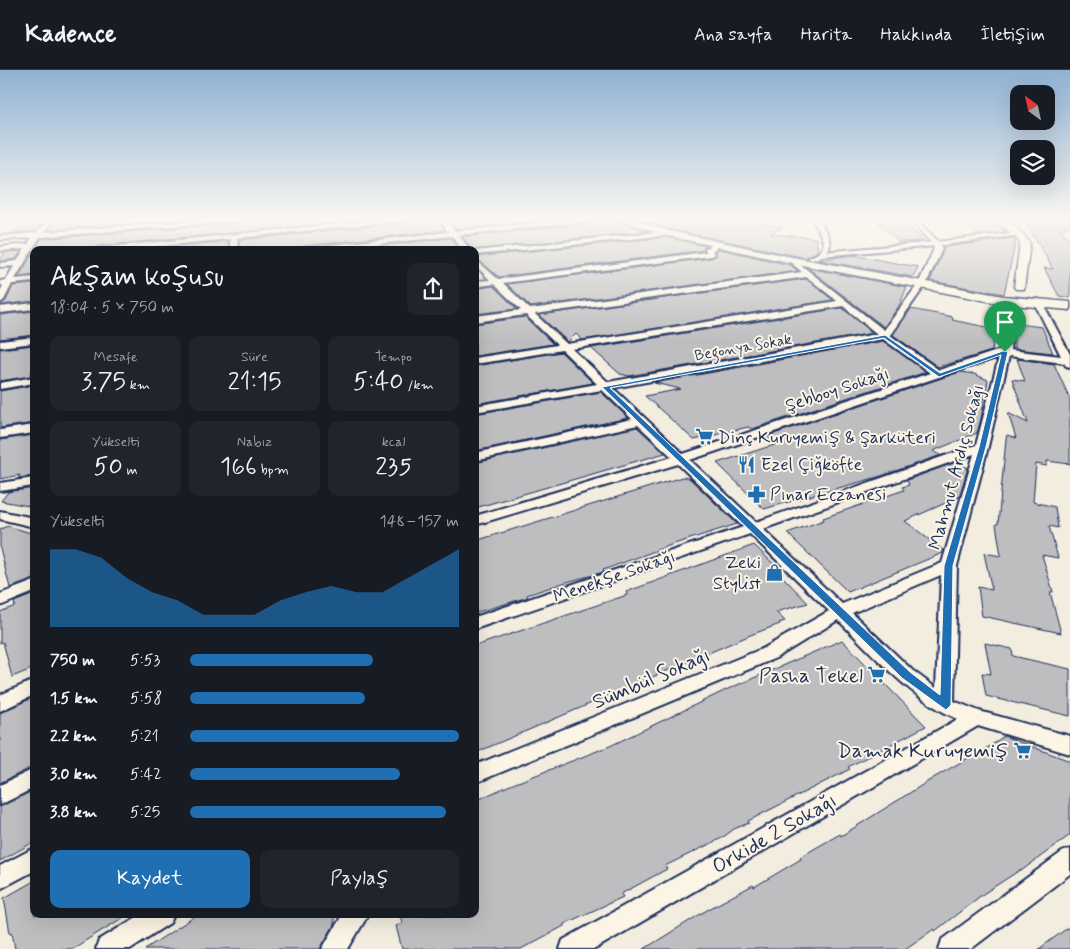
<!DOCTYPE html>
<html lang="tr">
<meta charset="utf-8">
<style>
body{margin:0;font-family:Mynerve,sans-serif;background:#20242c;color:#f1f3f6;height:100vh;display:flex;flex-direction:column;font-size:19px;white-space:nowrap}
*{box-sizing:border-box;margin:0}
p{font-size:16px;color:#9ea1a6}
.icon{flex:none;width:28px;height:28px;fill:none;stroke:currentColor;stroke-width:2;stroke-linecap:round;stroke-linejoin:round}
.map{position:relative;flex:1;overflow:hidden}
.sheet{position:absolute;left:30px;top:176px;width:449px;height:672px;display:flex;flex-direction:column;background:#171b24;border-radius:10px;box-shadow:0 5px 20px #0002}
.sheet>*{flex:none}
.needle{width:32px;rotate:327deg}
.controls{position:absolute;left:1010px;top:15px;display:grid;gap:10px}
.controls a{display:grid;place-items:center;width:45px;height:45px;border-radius:10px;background:#171b24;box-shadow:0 5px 20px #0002;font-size:25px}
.pin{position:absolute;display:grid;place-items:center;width:42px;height:42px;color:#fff;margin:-51px -21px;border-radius:50% 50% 50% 0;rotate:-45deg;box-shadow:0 0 5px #0007}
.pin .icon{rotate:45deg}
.round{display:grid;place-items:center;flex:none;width:52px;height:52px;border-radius:10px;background:#20242c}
.headline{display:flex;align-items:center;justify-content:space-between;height:85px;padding:0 20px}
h1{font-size:28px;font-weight:600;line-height:38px}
.metrics{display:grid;grid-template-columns:repeat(3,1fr);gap:8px;height:85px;padding:5px 20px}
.metrics div{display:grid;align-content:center;border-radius:10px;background:#20242c;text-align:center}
.metrics b{font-size:25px;font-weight:600}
.metrics small{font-size:14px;font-weight:400}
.metrics p{font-size:14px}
.chart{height:140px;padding:10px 20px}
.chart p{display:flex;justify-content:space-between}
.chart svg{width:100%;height:90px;margin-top:5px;fill:#1f6fb2;opacity:.7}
.button{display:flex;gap:10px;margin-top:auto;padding:10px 20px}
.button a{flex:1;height:58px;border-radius:10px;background:#1f6fb2;color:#fff;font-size:20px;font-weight:600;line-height:58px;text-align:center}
.button a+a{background:#20242c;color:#f1f3f6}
ul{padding:0 20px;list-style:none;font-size:16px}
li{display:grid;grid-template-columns:80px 60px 1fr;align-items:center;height:38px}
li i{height:12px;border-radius:6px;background:#1f6fb2}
header{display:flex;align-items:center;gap:30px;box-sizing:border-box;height:70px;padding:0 25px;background:#171b24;border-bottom:1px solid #363941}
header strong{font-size:24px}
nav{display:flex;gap:28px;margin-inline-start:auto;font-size:18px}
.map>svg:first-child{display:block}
.building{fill:#bebec0;stroke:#1b2f5e}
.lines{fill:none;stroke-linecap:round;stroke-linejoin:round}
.pedestrian-casing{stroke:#1b2f5e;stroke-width:4}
.minor-casing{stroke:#1b2f5e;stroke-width:4}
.secondary-casing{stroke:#1b2f5e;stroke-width:3}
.pedestrian{fill:#fcf5e5;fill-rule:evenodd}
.minor{fill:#fcf5e5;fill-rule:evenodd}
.secondary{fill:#fcf5e5;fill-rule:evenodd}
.route{fill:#1f6fb2;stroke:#fff;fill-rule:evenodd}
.labels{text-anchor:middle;stroke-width:4;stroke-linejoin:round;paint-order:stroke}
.far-street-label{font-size:15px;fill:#1b2f5e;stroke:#fcf5e5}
.street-label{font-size:18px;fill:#1b2f5e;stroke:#fcf5e5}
.poi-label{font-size:18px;fill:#1b2f5e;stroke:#fcf5e5;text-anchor:start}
.near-poi-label{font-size:21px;fill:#1b2f5e;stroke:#fcf5e5;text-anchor:end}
.near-street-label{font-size:21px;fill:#1b2f5e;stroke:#fcf5e5}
</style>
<header>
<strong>Kadence</strong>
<nav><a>Ana sayfa</a><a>Harita</a><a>Hakkında</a><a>İletişim</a></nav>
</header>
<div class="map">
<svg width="1070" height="879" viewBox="0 0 1070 879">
<rect width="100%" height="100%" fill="#f3ede0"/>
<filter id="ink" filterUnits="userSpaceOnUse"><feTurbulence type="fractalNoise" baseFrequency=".02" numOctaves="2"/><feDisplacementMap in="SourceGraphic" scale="10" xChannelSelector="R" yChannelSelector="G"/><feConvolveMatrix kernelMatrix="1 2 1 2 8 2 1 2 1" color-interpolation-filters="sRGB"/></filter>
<g filter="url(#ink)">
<path class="building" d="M56 149H199L48 160Z
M262 149H373L98 176 92 180H34L41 169 238 153 242 150Z
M428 149H437L445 160 303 176 297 180H240L239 170 403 153 407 151Z
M447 149H562L456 159Z
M596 149H616L617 151 647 161 474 180 462 167 591 153Z
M636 149H773L763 153 782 158 771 164 816 168 818 181 806 188 669 159Z
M955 149H991L1006 162 978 165Z
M1024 149H1070V156L1060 159 1070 170V228L1059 226 1044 198 1053 199Z
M45 150 35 161 12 163 29 151Z
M878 152H904L924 171 898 172Z
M666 167 705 176 704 180 499 207 475 187Z
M451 168 460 180H341Z
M1014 168 1016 170 1004 224 930 211 945 177Z
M228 171V180H199V178L139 180Z
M719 179 790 195 798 201 531 237 507 214 711 188 716 186 715 181Z
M21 181 16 189 0 191 5 182Z
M34 181V205L19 207Z
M852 185 918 197 913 207 819 190Z
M808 198 907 217 899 236 884 257Z
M806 209 833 230 582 270 576 264 568 272 539 245Z
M34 214V231L0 235 6 231 13 216Z
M493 216 517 239 475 244V219Z
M842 238 873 263 629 306 620 304 591 278Z
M911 239 953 247 952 250 1001 260 999 274 994 262 992 281 938 297 893 265Z
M34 241V265L0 269V245Z
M525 247 553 274 475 286V254Z
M1018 254 1042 257 1053 283 1014 279V262L1017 263 1015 259H1020Z
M883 271 926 302 752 359 748 357 694 370 645 326 681 319 654 313Z
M34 275V294L30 306 0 311V279Z
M561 282 593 313 475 334V296Z
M1017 289 1054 294 1070 329V394L1047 391V396L1036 394 1033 432 1055 437 1058 458 1049 456 1058 488 1042 485 1053 522H1050L1061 563 982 546 978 517 992 520 984 483 1001 486 996 454H998L1006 369 1007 365 1016 368 1008 343 1028 353 1012 309 1025 311Z
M960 302 974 304 988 310 981 349 977 363 933 381 941 385 881 406 764 439 717 393 777 374 765 367Z
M34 315V353L0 358V321Z
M601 322 628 348 475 381V344Z
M637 357 665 383 475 438V393Z
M34 365V406L18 408 20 405 0 409V370Z
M956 392 968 398 959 427 905 451 944 481 943 483 848 522 787 463 824 450 823 448 904 420 902 417 909 415 907 410Z
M682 407 689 408 737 454 671 475 603 500 604 502 563 513 527 525 528 527 475 543V471Z
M34 418V437L1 431 8 422Z
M8 456 34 464V509L10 518 0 478V459Z
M754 475 783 503 780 504 808 533 776 542 785 551 779 553 780 554 753 564 475 683V576L627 525 626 522Z
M34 524V598L12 607 3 572 0 573V542L15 536 14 532Z
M842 570 926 656 848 697 850 699 748 751 749 753 734 759 722 768 665 796 667 799 621 824 623 827 564 854V856L521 879H402L396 856 402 853 400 845H475V731L508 716 610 676 728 619Z
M985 573 1012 579 1013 586 1070 599V646L986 626 982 603 991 604Z
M34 627V696L0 713V643Z
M1004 666 1070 691V765L1021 801 1020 800 983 824 935 861 934 859 905 879H644L707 840 753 815 754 817 801 789 800 787 840 764 841 766 935 707 975 684 977 685Z
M32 721 34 728V772L0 791V737Z
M34 811V845H127L72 879H15L12 862 10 863 4 828Z
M197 845H334V855L320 879H145Z
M1070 856V879H1039Z"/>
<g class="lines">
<defs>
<path id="pedestrian" d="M1018 162 1021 164 1020 165 936 176 822 186 819 184 822 182 936 172Z"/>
<path id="minor" d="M0 149H23L20 151H0Z
M48 149H54L44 162 218 149H241L238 151 40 167 15 209 34 207V212L12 214 4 230 0 233V222L3 215H0V211L6 210 14 196 0 197V193L17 191 25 179 0 181V177L28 174 32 168 0 170V166L36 163Z
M387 149H406L403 151 237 168 238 180H230V169L120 180H94L98 178Z
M439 149H445L455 161 576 149H594L591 151 459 165 470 180H462L452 166 324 180H299L303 178 448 162Z
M812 149H818C829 167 840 182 812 190L808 188C811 186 816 185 819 182 830 174 816 158 812 149Z
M909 149H915L939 172 942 179 926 214 890 265 939 300 1000 280 1007 230 1011 227 1015 230 1010 280 1061 286 1034 232 1038 229 1042 232 1070 284V297L1066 296 1064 293 1009 286 988 377 957 496 954 631 979 641 1070 666V684L978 656 595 879H560L563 870 958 649C911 629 875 586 838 550L776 588 475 713V695L764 578 829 541 750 464 475 559V547L743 457 678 394 475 455V446L672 387 638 355 475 391V383L632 349 602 320 475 342V336L597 314 562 280 475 294V288L557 275 526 245 475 252V246L521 240 494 214 475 217V211L490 210 475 195V189L498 209 706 182 705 178 717 173 721 175 712 181 715 184 711 186 503 213 530 239 802 202 788 190 792 188 884 260 918 214 934 179 933 175ZM807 207 837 231 567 274 535 244ZM843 236 877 264 608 312 572 279ZM883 269 930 303 683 384 613 318ZM999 287 976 375 756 452 690 390ZM974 384 942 493 842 534 763 459ZM941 505 936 618 912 600 852 543Z
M667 161 671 163 670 165 475 185V181Z
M34 233V239L0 243V237Z
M34 267V273L0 277V271Z
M34 307V313L0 319V313Z
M34 355V363L0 368V360Z
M34 408V416L0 421V413Z
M0 441 34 448V457L0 449Z
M34 511V522L0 536V524Z
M34 610V625L0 641V625Z
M34 699V718L0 735V715Z
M34 778V801L0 819V796Z
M1070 779V804L971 879H939L942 870 1062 782Z
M140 845H174L170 853 130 879H96L99 870Z
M342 845H368L348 879H322Z"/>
<path id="secondary" d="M618 149H631L669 161 792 187 1003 226 1070 232V240L1003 234 792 193 664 165Z
M993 149C1009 149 1021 160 1030 173L1024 219H1016L1014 217 1020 173 1015 166Z"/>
</defs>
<use href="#pedestrian" class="pedestrian-casing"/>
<use href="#minor" class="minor-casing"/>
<use href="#secondary" class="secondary-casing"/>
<use href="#pedestrian" class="pedestrian"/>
<use href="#minor" class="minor"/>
<use href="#secondary" class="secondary"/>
</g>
</g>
<linearGradient id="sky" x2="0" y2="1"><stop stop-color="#8fb1d3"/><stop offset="0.55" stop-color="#faf7f1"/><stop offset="1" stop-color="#faf7f1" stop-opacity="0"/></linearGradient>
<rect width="1070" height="272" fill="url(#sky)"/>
<path class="route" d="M885 265 940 303 1003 281 1008 282 986 377 953 496 951 635 946 640 902 608 602 317ZM884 268 939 307 1001 285 979 377 944 496 940 625 910 602 610 318Z"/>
<defs>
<symbol id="supermarket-bare" viewBox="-9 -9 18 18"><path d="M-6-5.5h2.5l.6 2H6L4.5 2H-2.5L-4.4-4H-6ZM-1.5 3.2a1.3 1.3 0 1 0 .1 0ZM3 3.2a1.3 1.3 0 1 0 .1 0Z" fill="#1f6fb2" stroke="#fcf5e5" stroke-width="2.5" paint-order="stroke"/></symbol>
<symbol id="restaurant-bare" viewBox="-9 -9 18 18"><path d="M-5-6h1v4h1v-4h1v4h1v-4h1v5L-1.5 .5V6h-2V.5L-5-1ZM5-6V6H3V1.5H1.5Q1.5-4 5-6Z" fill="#1f6fb2" stroke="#fcf5e5" stroke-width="2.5" paint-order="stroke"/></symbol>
<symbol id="pharmacy-bare" viewBox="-9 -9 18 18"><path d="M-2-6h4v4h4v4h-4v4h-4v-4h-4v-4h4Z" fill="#1f6fb2" stroke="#fcf5e5" stroke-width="2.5" paint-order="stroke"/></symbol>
<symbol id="shop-bare" viewBox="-9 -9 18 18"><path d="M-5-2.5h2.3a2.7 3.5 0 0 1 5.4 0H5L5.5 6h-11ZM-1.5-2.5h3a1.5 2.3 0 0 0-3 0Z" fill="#1f6fb2" stroke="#fcf5e5" stroke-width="2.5" paint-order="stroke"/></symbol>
</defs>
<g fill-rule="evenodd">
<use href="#supermarket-bare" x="692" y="354" width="25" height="25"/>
<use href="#restaurant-bare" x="734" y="382" width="25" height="25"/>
<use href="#pharmacy-bare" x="744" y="412" width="25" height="25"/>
<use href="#shop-bare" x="762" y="490" width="25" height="25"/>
<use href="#supermarket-bare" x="864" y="592" width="25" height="25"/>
<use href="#supermarket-bare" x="1010" y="668" width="25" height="25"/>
</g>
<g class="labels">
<g class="far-street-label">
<text transform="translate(743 277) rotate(-10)" y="5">Begonya Sokak</text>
</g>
<g class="street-label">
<text transform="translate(837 319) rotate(-18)" y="6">Şebboy Sokağı</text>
<text transform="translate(956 397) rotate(-75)" y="6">Mahmut Ardıç Sokağı</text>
<text transform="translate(614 506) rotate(-19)" y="6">Menekşe Sokağı</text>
</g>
<g class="poi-label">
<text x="718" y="373">Dinç Kuruyemiş &amp; Şarküteri</text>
<text x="761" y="400">Ezel Çiğköfte</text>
<text x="770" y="430">Pınar Eczanesi</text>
<text x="761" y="498" text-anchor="end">Zeki<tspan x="761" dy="21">Stylist</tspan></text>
</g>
<g class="near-poi-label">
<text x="863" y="612">Pasha Tekel</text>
<text x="1008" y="687">Damak Kuruyemiş</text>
</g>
<g class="near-street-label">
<text transform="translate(651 608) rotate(-23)" y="7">Sümbül Sokağı</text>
<text transform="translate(774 763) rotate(-30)" y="7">Orkide 2 Sokağı</text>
</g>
</g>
</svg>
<div class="controls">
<a><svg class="needle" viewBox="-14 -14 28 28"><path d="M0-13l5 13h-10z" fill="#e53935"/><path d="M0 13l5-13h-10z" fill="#9ea1a6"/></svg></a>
<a><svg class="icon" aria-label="layers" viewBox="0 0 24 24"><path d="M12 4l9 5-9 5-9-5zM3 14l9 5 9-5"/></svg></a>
</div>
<div class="pin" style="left:1005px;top:282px;background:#1e9e55"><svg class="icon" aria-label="arrive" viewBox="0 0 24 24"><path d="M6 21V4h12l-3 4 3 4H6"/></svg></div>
<section class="sheet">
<div class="headline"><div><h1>Akşam koşusu</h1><p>18:04 · 5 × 750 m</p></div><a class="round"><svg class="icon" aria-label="share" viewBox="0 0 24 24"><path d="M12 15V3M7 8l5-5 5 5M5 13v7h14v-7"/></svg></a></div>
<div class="metrics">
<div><p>Mesafe</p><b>3.75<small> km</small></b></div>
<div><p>Süre</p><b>21:15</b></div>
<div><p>Tempo</p><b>5:40<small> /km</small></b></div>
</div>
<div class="metrics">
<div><p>Yükselti</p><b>50<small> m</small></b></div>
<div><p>Nabız</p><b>166<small> bpm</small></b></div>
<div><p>kcal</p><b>235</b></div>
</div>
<div class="chart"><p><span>Yükselti</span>148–157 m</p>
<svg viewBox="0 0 160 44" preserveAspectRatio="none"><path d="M0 44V6L10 6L20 10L30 20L40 27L50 31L60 38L70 38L80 38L90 31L100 27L110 24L120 27L130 27L140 20L150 13L160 6V44z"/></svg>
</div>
<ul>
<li><b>750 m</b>5:53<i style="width:68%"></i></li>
<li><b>1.5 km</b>5:58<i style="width:65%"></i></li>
<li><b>2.2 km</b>5:21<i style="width:100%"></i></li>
<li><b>3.0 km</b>5:42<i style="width:78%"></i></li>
<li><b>3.8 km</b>5:25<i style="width:95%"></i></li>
</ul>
<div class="button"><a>Kaydet</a><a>Paylaş</a></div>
</section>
</div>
